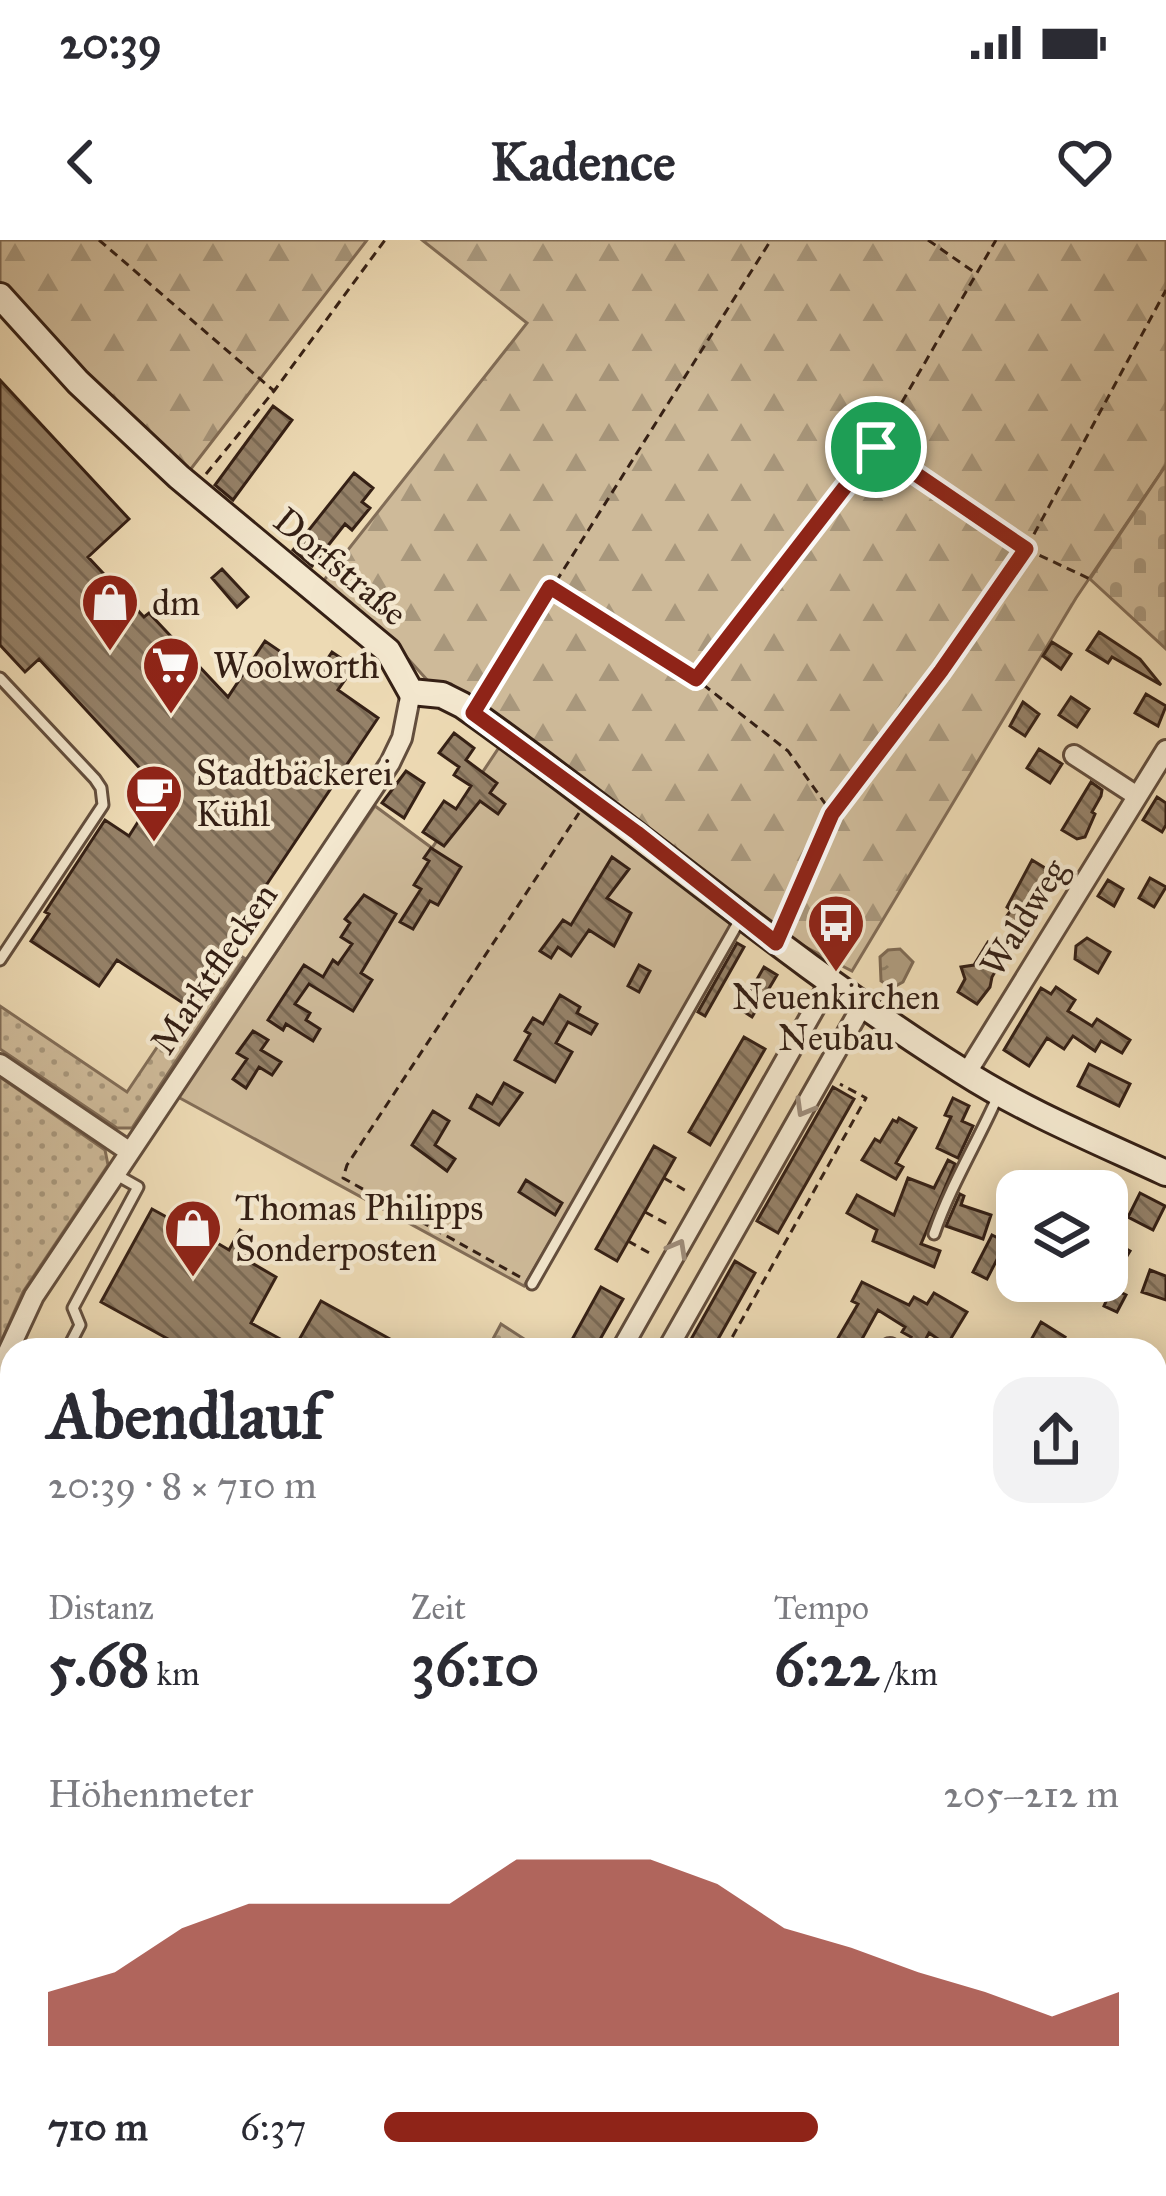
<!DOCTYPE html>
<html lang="de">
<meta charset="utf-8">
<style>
body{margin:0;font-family:"IM FELL Great Primer",serif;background:#f2f2f3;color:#2b2b33;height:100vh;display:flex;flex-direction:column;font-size:45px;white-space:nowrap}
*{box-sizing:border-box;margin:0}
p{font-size:39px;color:#7c7c81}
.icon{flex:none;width:66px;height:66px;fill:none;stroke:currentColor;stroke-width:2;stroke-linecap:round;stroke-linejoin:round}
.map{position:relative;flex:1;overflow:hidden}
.sheet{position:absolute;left:0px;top:1098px;width:1167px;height:858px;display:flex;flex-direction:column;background:#fff;border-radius:36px 36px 0 0;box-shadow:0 6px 30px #0003}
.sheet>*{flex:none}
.fabs{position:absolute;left:996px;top:930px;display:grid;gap:24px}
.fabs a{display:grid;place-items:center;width:132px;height:132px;border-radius:24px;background:#fff;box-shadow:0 6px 30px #0003;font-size:60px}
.pin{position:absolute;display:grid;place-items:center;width:102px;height:102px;color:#fff;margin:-51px;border:6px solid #fff;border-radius:50%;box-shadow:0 3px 12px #0007}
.round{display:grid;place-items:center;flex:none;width:126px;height:126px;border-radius:36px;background:#f2f2f3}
.overview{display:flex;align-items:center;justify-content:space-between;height:204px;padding:0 48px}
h1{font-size:66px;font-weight:700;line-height:90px}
.figures{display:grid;grid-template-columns:repeat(3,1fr);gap:18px;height:204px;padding:12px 48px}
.figures div{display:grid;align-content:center}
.figures b{font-size:60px;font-weight:700}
.figures small{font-size:33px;font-weight:400}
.figures p{font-size:33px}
.chart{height:336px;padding:24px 48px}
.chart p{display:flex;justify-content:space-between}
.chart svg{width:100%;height:216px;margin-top:12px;fill:#8f2418;opacity:.7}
ul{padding:0 48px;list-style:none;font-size:39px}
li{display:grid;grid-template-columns:192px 144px 1fr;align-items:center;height:90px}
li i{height:30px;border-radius:15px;background:#8f2418}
.status{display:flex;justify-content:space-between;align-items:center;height:84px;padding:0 60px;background:#fff;direction:ltr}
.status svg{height:33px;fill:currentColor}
header{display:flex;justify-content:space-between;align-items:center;height:156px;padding:0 48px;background:#fff;font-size:54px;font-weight:700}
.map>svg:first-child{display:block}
.grass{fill:url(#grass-dots);stroke:#826d57;stroke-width:3}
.forest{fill:url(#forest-firs);stroke:#826d57;stroke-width:3}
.cemetery{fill:url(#cemetery-stones);stroke:#826d57;stroke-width:3}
.garden{fill:#ceba99;stroke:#826d57;stroke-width:3}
.water{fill:url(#water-ripples);stroke:#7e6a54;stroke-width:3}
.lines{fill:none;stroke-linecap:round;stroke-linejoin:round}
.stream{stroke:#7e6a54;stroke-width:4.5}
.building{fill:url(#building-back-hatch);stroke:#352015;stroke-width:3}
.lane-casing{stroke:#634e3d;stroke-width:15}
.street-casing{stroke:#634e3d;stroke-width:24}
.secondary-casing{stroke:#352015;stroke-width:30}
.path{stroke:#352015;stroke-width:3;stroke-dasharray:9 6;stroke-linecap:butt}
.lane{stroke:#f3e7ce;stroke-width:9}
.street{stroke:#f3e7ce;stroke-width:18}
.secondary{stroke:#f3e7ce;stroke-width:24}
.oneway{stroke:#9e8d7b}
.route-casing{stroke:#fff;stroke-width:24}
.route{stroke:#8f2418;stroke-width:15}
.labels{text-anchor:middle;stroke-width:9;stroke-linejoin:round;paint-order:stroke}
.street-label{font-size:36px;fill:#352015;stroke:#f3e7ce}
.poi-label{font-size:36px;fill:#352015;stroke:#f3e7ce;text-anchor:start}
</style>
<div class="status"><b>20:39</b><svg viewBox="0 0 49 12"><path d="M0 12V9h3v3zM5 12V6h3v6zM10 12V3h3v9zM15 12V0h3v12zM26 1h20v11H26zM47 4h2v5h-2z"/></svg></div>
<header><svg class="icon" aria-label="back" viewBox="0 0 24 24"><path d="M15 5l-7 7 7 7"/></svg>Kadence<svg class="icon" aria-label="heart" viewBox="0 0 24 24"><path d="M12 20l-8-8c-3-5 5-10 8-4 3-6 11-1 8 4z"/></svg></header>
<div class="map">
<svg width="1166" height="1956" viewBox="0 0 1166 1956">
<defs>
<pattern id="grass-dots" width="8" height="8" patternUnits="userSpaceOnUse" patternTransform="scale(3)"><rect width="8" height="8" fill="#ceba99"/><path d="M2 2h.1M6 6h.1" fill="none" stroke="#a8977c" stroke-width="1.8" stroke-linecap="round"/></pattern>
<pattern id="forest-firs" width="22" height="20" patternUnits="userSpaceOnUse" patternTransform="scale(3)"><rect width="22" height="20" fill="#ceba99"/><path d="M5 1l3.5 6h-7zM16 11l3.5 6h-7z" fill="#a8977c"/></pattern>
<pattern id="cemetery-stones" width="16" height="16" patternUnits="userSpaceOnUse" patternTransform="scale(3)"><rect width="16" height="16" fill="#ceba99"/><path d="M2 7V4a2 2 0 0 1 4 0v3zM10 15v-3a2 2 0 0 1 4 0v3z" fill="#a8977c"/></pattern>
<pattern id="water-ripples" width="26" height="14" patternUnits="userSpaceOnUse" patternTransform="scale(3)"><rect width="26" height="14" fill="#ae9b7e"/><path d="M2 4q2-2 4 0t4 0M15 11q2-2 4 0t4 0" fill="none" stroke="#8e7e66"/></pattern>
<pattern id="building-back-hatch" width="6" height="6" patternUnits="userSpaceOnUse" patternTransform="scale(3)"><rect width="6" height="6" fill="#958168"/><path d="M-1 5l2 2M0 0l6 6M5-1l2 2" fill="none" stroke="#7a6954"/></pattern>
</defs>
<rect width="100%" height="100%" fill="#eddab4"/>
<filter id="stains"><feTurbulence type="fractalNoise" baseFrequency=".00167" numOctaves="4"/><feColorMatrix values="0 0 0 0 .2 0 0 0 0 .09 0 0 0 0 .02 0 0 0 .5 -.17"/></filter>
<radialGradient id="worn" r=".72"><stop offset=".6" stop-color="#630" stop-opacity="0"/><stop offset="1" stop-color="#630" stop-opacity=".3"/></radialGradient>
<path class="grass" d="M225 706 244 718 132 888H117L0 809V766L127 852Z
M0 837 105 910 108 925 23 1052 0 1104Z
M501 1084 541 1110H487Z
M1155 1933 1166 1936V1956H1096L1100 1944H1155Z
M449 1944H907L942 1956H460Z"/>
<path class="forest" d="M0 0H367L187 234 79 129 0 43Z
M422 0H1166V225L1076 358 852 731 771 689 451 444 429 442 392 401 321 344 527 83Z"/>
<path class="cemetery" d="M1166 225V409L1090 339Z"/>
<path class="garden" d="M500 506 734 685 524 1046 178 857 375 566 432 608Z"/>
<path class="water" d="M900 709 913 722 903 742 892 748 881 741 880 717 888 710Z"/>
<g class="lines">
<path class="stream" d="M474 1944 484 1956"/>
</g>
<path class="building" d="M0 140 129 279 88 317 144 377 149 373 228 457 265 401 316 436 332 412 354 427 338 450 378 478 186 765 117 720 99 746 31 701 49 674 45 672 105 580 129 596 159 549 39 419 25 432 0 405Z
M273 166 292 180 233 260 215 245Z
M354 233 373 248 362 262 370 268 352 290 345 284 312 326 293 310Z
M222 329 248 357 237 367 212 338Z
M1099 392 1140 419 1161 445 1112 417 1108 423 1087 410Z
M1052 402 1071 414 1061 429 1043 416Z
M1146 454 1166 466 1158 486 1135 473Z
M1071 457 1089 469 1077 487 1059 475Z
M1023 462 1039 474 1025 496 1010 486Z
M454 493 474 508 466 520 497 543 490 553 505 564 498 574 480 561 444 606 423 592 444 561 456 569 471 546 454 535 459 527 439 513Z
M1039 509 1062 524 1050 543 1027 528Z
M406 531 424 543 404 578 382 563Z
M1091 542 1102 550 1101 556 1092 572 1095 574 1085 597 1077 599 1062 590Z
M1157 557 1166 563V585L1162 592 1143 580Z
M431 608 461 627 438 665 430 661 413 689 400 682 421 649 414 645 429 621 424 618Z
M612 617 629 629 607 658 631 673 614 706 589 690 571 716 558 707 551 718 540 711 563 680 571 685Z
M1032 620 1050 631 1036 652 1047 659 1033 683 1024 677 1019 685 1006 677 1011 670 1007 667Z
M1150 638 1166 647 1154 667 1139 658Z
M1108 640 1123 649 1114 666 1098 656Z
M364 655 396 674 361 733 372 740 353 771 309 744 295 764 310 773 306 780 320 789 313 801 286 784 283 790 268 780 304 725 323 737 333 720 338 724 352 704 341 697 350 683 345 679Z
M1087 698 1110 712 1098 733 1075 719 1076 706Z
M988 702 1006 713 992 737 990 747 977 764 958 752 965 739 961 727 974 725Z
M737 703 744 707 705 776 698 772Z
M639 725 650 731 639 752 628 746Z
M764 727 777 735 752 777 740 769Z
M1056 747 1075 760 1068 771 1092 786 1097 779 1130 800 1122 813 1101 801 1095 811 1073 796 1064 809 1047 798 1029 826 1004 810 1041 748 1051 754Z
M560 755 580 767 577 773 597 784 591 794 568 782 556 803 572 812 555 842 515 820 530 794 525 791 533 778 543 784Z
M253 791 268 800 261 810 281 822 272 835 259 827 246 848 233 839 247 819 237 813Z
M744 797 765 809 710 905 689 892Z
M1089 824 1130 844 1119 866 1078 846Z
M504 843 522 853 499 885 470 868 477 855 492 864Z
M833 847 854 859 778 993 757 981Z
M953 858 969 866 962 881 973 886 958 918 937 908 951 877 945 875Z
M433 871 449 881 435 905 455 919 447 931 412 905Z
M899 878 916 888 896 923 903 927 896 939 862 920 875 899 880 902 893 880 897 882Z
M654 906 675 918 617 1021 596 1009Z
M948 920 955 924 921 1004 940 1011 934 1027 873 1001 877 990 847 973 857 955 894 975 908 938 934 948Z
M526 940 562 963 555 975 519 952Z
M1140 953 1165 966 1153 990 1128 977Z
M960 954 964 956 961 965 991 975 983 999 946 986Z
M152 969 192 991 204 970 218 978 207 997 229 1010 240 990 254 998 243 1018 276 1037 251 1083 295 1107 321 1061 410 1110H188L101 1062Z
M992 995 1006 1002 987 1039 973 1032Z
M1118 1004 1130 1011 1107 1049V1023Z
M735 1021 755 1033 712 1110H685Z
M1150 1030 1166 1036V1060L1142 1052Z
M862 1042 909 1065 914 1057 927 1064 934 1053 967 1072 947 1105 929 1093 920 1110H903L911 1097 902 1092 905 1087 878 1070 856 1110H831L858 1064 852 1061Z
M601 1047 623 1059 594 1110H579L569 1105Z
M1112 1048 1126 1055 1117 1072 1104 1066Z
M1041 1082 1065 1097 1057 1110H1047L1031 1100Z
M0 1399 12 1406V1557L0 1550Z
M270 1944H294L291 1956H268Z"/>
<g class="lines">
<defs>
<path id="lane" d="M0 438 95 539 101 548 103 565 0 720
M934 994C950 947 977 903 997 858
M532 1044 742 676
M67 1110 80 1085 73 1068 138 947 115 934"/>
<path id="street" d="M1074 515 1137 556
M0 824 130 912
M966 834 1166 510
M621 1110 829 743
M667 1110 862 766
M889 1110 890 1108
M0 1129 34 1056 390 523 402 498 411 452
M0 1219 12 1226
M1155 1529 1166 1532
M0 1621 12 1631
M1155 1717 1166 1722
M1155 1867 1166 1842
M1155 1919 1166 1923
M75 1944 77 1956
M135 1956 147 1954 153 1944
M305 1956 308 1944"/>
<path id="secondary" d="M0 56 78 142 179 237 388 411 411 452 442 455 462 465C631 584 787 721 962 831 1026 872 1097 901 1166 933"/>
</defs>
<use href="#lane" class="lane-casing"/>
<use href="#street" class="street-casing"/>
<use href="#secondary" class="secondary-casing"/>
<path class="path" d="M99 0 274 151
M928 0 974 32
M877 208 1026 309 1090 339
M206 234 274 151 385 0
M551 348 696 439 788 511 831 572
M696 439 876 207 996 0
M484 456 771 0
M784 684 833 574 941 431 1026 309 1166 50
M664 938 688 952
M645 972 669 985
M628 1001 653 1015
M520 1037 343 938 347 925 579 573
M725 1110 866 858 840 844
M436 1944 447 1956"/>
<use href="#lane" class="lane"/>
<use href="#street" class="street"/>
<use href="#secondary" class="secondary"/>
</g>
<defs><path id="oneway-chevron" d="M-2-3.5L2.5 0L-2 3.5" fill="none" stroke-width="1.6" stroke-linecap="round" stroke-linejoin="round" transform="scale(3)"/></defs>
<g class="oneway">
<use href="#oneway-chevron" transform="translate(804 868) rotate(120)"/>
<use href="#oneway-chevron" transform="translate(678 1008) rotate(-61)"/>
</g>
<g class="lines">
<defs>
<path id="route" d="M876 207 1026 309 941 431 832 574 776 703 637 593 473 473 550 347 696 439Z"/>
</defs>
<use href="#route" class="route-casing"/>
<use href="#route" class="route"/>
</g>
<defs>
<symbol id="shop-pin" viewBox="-11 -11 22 30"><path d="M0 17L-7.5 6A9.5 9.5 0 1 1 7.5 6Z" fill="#8f2418" stroke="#f3e7ce"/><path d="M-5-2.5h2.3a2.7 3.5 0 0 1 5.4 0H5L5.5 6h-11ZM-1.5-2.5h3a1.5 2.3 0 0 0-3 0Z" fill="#fff"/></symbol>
<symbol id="supermarket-pin" viewBox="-11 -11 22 30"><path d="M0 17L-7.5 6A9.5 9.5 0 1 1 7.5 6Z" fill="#8f2418" stroke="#f3e7ce"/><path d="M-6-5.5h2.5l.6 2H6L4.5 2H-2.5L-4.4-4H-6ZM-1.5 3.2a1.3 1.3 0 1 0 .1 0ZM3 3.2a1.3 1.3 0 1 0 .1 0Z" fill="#fff"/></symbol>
<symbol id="cafe-pin" viewBox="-11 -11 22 30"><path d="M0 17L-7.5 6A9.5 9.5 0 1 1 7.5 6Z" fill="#8f2418" stroke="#f3e7ce"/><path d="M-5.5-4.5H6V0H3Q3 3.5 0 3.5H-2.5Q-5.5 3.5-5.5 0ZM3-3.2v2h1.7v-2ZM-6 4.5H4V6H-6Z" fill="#fff"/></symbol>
<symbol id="bus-pin" viewBox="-11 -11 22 30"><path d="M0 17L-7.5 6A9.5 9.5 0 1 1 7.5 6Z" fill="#8f2418" stroke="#f3e7ce"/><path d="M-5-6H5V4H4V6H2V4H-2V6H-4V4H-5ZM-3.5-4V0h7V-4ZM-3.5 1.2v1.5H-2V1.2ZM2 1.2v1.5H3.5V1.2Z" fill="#fff"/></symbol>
</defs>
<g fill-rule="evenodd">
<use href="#shop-pin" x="77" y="329" width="66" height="90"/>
<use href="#supermarket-pin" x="138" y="392" width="66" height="90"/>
<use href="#cafe-pin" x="121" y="520" width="66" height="90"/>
<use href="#bus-pin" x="803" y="650" width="66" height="90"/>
<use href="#shop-pin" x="160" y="955" width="66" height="90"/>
</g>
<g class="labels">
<g class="street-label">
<text transform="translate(341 326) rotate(40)" y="13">Dorfstraße</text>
<text transform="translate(1023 677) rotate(-58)" y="13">Waldweg</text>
<text transform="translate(213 728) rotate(-56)" y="13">Marktflecken</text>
</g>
<g class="poi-label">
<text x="152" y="375">dm</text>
<text x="213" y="438">Woolworth</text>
<text x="196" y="545">Stadtbäckerei<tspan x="196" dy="41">Kühl</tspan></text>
<text x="836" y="769" text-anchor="middle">Neuenkirchen<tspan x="836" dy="41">Neubau</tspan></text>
<text x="235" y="980">Thomas Philipps<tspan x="235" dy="41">Sonderposten</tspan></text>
</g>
</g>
<rect width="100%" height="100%" filter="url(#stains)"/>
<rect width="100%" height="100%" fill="url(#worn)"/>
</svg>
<div class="fabs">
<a><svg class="icon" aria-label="layers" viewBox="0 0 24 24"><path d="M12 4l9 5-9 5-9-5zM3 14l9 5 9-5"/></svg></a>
</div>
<div class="pin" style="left:876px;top:207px;background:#1e9e55"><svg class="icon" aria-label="arrive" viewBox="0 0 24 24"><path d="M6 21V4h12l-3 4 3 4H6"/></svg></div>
<section class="sheet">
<div class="overview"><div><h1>Abendlauf</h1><p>20:39 · 8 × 710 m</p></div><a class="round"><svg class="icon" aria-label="share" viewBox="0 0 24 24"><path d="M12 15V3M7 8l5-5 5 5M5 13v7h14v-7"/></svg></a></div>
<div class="figures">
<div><p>Distanz</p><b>5.68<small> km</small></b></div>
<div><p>Zeit</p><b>36:10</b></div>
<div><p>Tempo</p><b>6:22<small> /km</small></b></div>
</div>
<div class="chart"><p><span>Höhenmeter</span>205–212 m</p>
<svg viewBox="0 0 160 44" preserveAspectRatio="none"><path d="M0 44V33L10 29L20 20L30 15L40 15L50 15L60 15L70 6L80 6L90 6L100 11L110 20L120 24L130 29L140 33L150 38L160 33V44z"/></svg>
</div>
<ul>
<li><b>710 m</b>6:37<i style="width:59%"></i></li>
</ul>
</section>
</div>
